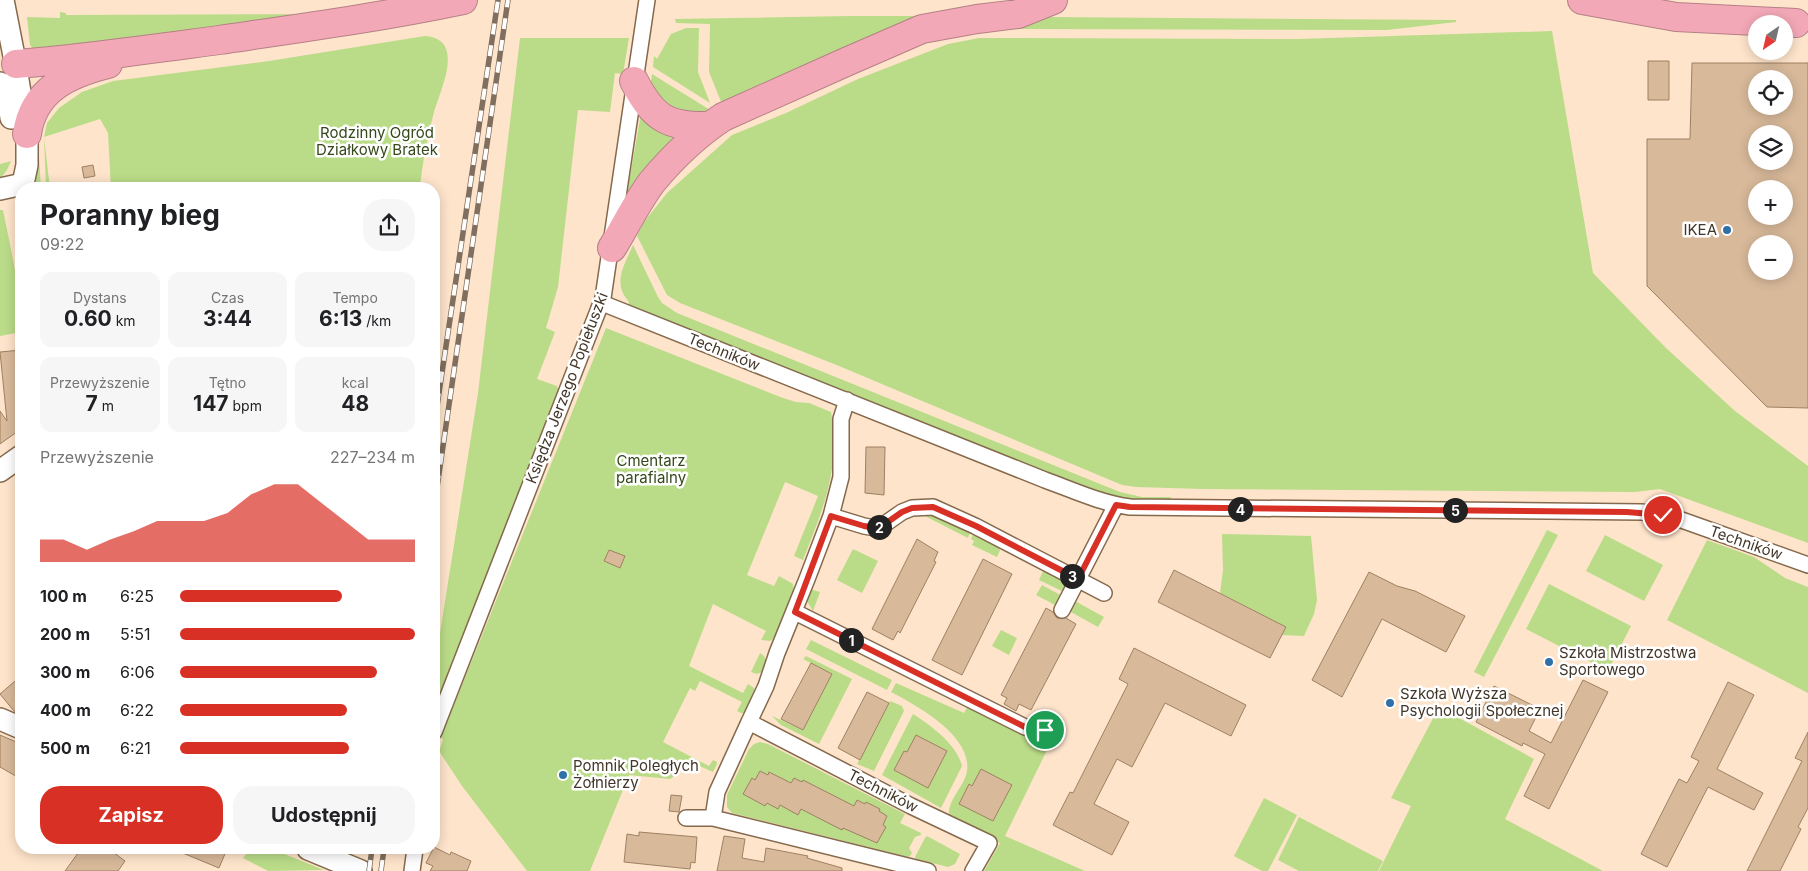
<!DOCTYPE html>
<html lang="pl">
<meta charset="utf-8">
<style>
body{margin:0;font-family:Inter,sans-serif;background:#f6f6f6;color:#202124;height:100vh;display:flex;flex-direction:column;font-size:19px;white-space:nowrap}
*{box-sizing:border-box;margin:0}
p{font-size:16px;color:#757577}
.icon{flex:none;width:28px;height:28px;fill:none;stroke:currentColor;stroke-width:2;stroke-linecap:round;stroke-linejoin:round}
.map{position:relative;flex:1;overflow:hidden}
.side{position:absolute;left:15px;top:182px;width:425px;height:672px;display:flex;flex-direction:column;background:#fff;border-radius:20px;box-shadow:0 2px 12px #0003}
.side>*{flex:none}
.needle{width:32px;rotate:214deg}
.controls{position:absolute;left:1748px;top:15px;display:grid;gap:10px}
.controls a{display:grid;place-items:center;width:45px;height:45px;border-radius:50%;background:#fff;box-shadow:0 2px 12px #0003;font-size:25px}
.pin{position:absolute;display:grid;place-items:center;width:42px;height:42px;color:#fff;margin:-21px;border:2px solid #fff;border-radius:50%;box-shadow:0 1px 5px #0007}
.km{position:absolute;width:25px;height:25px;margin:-12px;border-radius:50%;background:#222;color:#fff;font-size:14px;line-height:25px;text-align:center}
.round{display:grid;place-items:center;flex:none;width:52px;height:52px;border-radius:20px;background:#f6f6f6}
.summary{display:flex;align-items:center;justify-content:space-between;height:85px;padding:0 25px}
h1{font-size:28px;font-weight:700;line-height:38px}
.figures{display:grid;grid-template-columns:repeat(3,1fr);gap:8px;height:85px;padding:5px 25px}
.figures div{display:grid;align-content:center;border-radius:12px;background:#f6f6f6;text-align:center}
.figures b{font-size:21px;font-weight:700}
.figures small{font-size:14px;font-weight:400}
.figures p{font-size:14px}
.chart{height:140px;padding:10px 25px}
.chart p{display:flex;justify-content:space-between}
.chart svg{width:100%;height:90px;margin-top:5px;fill:#d93025;opacity:.7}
.action{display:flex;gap:10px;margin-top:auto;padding:10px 25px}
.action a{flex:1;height:58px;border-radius:20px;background:#d93025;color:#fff;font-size:20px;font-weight:700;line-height:58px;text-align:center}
.action a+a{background:#f6f6f6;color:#202124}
ul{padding:0 25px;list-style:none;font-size:16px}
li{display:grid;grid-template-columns:80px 60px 1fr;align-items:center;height:38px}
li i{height:12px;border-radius:6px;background:#d93025}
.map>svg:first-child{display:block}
.green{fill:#badc88}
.building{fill:#d8b99a;stroke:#9e8163;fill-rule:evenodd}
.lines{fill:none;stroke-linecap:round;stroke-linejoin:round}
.street-casing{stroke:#85694c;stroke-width:18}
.secondary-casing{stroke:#85694c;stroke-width:24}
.highway-casing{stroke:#b58085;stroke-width:30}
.street{stroke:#fff;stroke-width:15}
.secondary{stroke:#fff;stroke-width:21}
.highway{stroke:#f3a8b7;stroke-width:28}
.rail-casing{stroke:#806f5e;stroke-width:5.5}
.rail{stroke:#fff;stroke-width:4;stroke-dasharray:11;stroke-linecap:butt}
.route-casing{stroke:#fff;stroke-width:10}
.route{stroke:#d93025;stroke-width:6}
.poi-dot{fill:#2f71a7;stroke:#fff;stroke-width:2}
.labels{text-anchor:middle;stroke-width:5;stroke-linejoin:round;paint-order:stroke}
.park-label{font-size:15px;fill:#37481b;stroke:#fff}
.poi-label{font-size:15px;fill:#423629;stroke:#fff;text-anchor:start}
.street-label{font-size:15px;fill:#423629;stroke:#fff}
</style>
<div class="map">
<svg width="1808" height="871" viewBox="0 0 1808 871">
<rect width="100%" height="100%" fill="#fee4cb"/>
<path class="green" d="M60 12 66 13V15L347 14 35 51 30 45 27 17 60 18Z
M850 16H938L724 109 709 72 710 24 676 23 675 19Z
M1050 17 1456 20V22L1387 30 1018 29 957 34 932 40 914 47 733 125 731 121 873 58 932 36 972 26Z
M686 28H699L698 72 710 103 653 67 654 56 657 59 671 34Z
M1552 31 1593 273 1666 348 1735 411 1808 466V543L1660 489 1635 492 1202 489 1136 487 1122 485 839 366 680 303 667 295 637 236 644 222 667 193 732 135 786 113 858 79 948 44 979 38 1298 39Z
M425 36C468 39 438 94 433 116 427 140 422 164 420 189H111L108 133 100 119 44 137 50 189H46L44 137 47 123 59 108 82 92 113 81 269 61Z
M520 38H629L623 74 615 73 610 112 578 110 558 287 546 328 555 332 537 379 557 386 559 392 434 711V671L478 393Z
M652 74 715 113 686 121 650 90Z
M643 111 687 132 626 199 640 119Z
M38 140 41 189H37L35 170Z
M11 161 7 170 0 179V164Z
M0 210H3C11 250 21 291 21 332L0 336Z
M633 245 658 297 662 303 677 313 1120 492 1142 497H1171L1170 502 1133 500 1102 494 628 306 629 302C612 283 624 266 633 245Z
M606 328 783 398 796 402 809 403 831 412C841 468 823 509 803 560L794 556 818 496 785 482 747 575 774 586 779 576 793 584 794 594 776 637 770 641 761 640 766 631 713 604 689 666 743 693 748 684 754 688 756 693 748 713H741L737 711 742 702 700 681 695 691 690 688 663 742 709 766 713 760 717 762V764L713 772 686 760 683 765 680 764 673 777 670 779 629 775 590 871H527L462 786 439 751 443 740 441 737Z
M921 514 937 516 970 532 968 538Z
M1547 530 1558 535 1484 677 1474 672Z
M973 534 998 546 1000 550 997 557 972 545 974 541 971 539Z
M1222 534 1311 536 1317 600 1314 614 1304 636 1282 635 1286 627 1220 593 1223 570Z
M1605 535 1663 565 1644 601 1586 571Z
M1707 540 1754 557 1785 578 1808 587V693L1667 620Z
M853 549 878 561 862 593 837 580Z
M1044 569 1068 581 1070 587 1066 593 1039 580Z
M1549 584 1631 626 1608 671 1526 629Z
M1042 585 1064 597 1059 607 1036 595Z
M810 589 820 592 813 611 807 601Z
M1075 601 1104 617 1098 627 1069 611Z
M1001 630 1017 638 1009 655 992 646Z
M811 640 892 680 887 690 806 649Z
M760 653 764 656 767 663 762 672 757 674 751 672Z
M806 656 852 679 819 744 781 725 772 716 803 730 832 674 803 659Z
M896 683 964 713 969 704 1049 746 1005 836 1085 871H984L1000 843 949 816C947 803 960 790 965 778 980 740 918 706 891 692Z
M890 701 902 706 904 711 874 771 857 764Z
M1439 707 1534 759 1505 819 1603 871H1379L1411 806 1391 798Z
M913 714C930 725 957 744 962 766L941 808 882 775Z
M760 742 768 744 905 814 900 823 921 833V835L915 837 909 848 912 853 910 856 908 857 732 813 727 807V795L749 749 754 744Z
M1264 798 1297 815 1268 871H1262L1234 856Z
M1299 817 1383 861 1378 871H1299L1278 860Z
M927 836 960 854 955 864 948 867 916 859 915 857 925 838Z
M250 849H272L324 870 268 871 243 858Z"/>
<path class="building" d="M1648 61H1669V100H1648Z
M1692 63H1808V408L1767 407 1647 286V139H1690ZM1756 79H1784V106H1756ZM1756 134H1784V161H1756ZM1756 189H1784V216H1756ZM1756 244H1784V271H1756Z
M93 165 95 176 84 178 82 167Z
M21 350V429L0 444V411L7 421 0 352Z
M866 447H885L884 495 865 493Z
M917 539 938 552 934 561 936 562 900 633 898 631 893 640 872 629Z
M609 550 625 556 620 568 604 561Z
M983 559 1012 574 962 675 932 660Z
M1174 570 1286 627 1270 658 1158 602Z
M1369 572 1397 586 1415 591 1465 616 1446 652 1382 619 1342 697 1312 680Z
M1046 608 1053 612 1057 618H1066L1076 624 1031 710 1019 704 1016 711 1004 704 1007 698 1001 695Z
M1134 648 1246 705 1231 736 1165 703 1132 767 1117 759 1094 804 1129 822 1112 855 1053 825 1070 792 1073 793 1128 684 1119 679Z
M811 663 832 674 803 730 781 719Z
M21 676V715L14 711 0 694Z
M1583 680 1608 692 1549 809 1524 796 1545 754 1523 743 1522 746 1476 722 1494 686 1540 709 1529 731 1551 743Z
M1728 682 1754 695 1717 769 1763 793 1754 810 1708 787 1667 867 1641 854 1679 779 1687 783 1699 761 1691 757Z
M867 692 889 703 860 760 838 748Z
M1808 732V808L1798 827 1801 829 1780 871H1747L1802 761 1795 758Z
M0 735 21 744V779L0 767Z
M916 735 947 751 928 788 894 770 904 751 907 752Z
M981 769 1012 785 993 821 959 804 969 784 972 786Z
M760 771 768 775 769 772 791 783 794 778 802 782 803 780 854 806 857 800 865 804 866 802 880 809 879 811 887 816 883 825 886 827 877 843 843 828 842 830 801 809 798 815 780 805 778 809 767 803 765 806 743 794 752 778 755 780Z
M671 795 682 796 679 812 669 811Z
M639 832 697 837 695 863 691 862 690 869 624 862 627 834 639 836Z
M724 836 745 839 742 858 764 862 766 848 808 856 807 858 842 868V871H717Z
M434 847 450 855 451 852 471 861 467 871H430L433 866 426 863Z
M81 849H109L125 861 118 871H65Z
M173 849H227L219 868Z"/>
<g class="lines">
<defs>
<path id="street" d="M602 303 1045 480C1073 490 1100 503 1130 507L1642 512 1676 518 1808 565
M847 400 841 419V477L831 516 807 579 777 653 766 686 749 722 911 806 989 843 973 871
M831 516 864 526 875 528 882 526 902 512 912 508 933 507 975 526 1104 593
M1062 610 1116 505
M795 612 1025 727 1045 730
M434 732 603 298 647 0
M686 818H713L928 871
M713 818 717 792 749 722
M412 871 415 849"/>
<path id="secondary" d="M3 0 14 56 27 134V165L23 184
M0 83 8 97 11 118
M0 189 23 184
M0 471 21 456
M0 719 21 728
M308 849 361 871"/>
<path id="highway" d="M1582 0 1676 17 1796 23
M16 64C83 59 152 49 219 40 301 28 382 17 463 0
M634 81C653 118 667 127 709 126
M27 134C33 90 68 74 108 64
M612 248C625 227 637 202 652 182 672 158 697 134 723 117L846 62 922 29 977 19 1018 14 1053 0"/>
</defs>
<use href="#street" class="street-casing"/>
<use href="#secondary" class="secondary-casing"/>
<use href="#highway" class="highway-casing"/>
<use href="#street" class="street"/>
<use href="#secondary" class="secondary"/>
<use href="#highway" class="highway"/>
<defs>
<path id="rail" d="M434 426 498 0
M434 508 508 0
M369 871 372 849
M381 871 384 849"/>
</defs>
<use href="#rail" class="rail-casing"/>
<use href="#rail" class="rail"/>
</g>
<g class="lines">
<defs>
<path id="route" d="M1045 730 1025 727 795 612 831 516 864 526 875 528 882 526 902 512 912 508 933 507 976 526 1078 579 1116 505 1130 507 1627 512 1663 515"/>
</defs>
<use href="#route" class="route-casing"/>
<use href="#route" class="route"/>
</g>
<g class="poi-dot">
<circle cx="1727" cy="230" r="5"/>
<circle cx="1549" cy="662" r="5"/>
<circle cx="1390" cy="703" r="5"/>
<circle cx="563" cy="775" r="5"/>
</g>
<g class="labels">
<g class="park-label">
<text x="377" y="138">Rodzinny Ogród<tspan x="377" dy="17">Działkowy Bratek</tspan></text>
<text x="651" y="466">Cmentarz<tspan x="651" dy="17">parafialny</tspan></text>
</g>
<g class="poi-label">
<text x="1717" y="235" text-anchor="end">IKEA</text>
<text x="1559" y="658">Szkoła Mistrzostwa<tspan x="1559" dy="17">Sportowego</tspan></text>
<text x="1400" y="699">Szkoła Wyższa<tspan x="1400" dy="17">Psychologii Społecznej</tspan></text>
<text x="573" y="771">Pomnik Poległych<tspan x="573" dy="17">Żołnierzy</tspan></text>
</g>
<g class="street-label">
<text transform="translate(724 352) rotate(22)" y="5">Techników</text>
<text transform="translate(567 388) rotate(-69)" y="5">Księdza Jerzego Popiełuszki</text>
<text transform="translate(1746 543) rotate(19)" y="5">Techników</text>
<text transform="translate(883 791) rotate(27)" y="5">Techników</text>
</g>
</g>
</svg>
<div class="controls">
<a><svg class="needle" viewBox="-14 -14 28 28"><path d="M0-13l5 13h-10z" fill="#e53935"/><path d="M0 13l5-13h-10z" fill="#757577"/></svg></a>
<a><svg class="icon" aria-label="locate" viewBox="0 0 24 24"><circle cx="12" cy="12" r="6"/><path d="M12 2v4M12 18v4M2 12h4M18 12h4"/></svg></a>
<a><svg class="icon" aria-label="layers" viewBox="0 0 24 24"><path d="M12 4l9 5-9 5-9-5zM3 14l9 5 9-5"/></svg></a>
<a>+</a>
<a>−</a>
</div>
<div class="pin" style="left:1045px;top:730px;background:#1e9e55"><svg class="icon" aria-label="arrive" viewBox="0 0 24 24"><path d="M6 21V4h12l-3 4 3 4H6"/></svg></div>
<div class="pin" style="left:1663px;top:515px;background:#d93025"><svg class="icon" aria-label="check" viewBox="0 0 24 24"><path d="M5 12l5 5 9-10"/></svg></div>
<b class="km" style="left:851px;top:640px">1</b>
<b class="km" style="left:879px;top:527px">2</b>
<b class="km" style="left:1072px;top:576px">3</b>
<b class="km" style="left:1240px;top:509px">4</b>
<b class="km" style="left:1455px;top:510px">5</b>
<section class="side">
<div class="summary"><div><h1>Poranny bieg</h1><p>09:22</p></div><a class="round"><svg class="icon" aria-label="share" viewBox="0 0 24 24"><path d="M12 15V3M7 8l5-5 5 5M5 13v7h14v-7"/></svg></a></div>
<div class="figures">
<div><p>Dystans</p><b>0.60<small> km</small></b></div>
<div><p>Czas</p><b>3:44</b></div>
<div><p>Tempo</p><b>6:13<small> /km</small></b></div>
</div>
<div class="figures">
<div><p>Przewyższenie</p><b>7<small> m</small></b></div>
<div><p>Tętno</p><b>147<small> bpm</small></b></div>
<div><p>kcal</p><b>48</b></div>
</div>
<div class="chart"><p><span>Przewyższenie</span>227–234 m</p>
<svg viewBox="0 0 160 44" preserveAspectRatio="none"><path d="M0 44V33L10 33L20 38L30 33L40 29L50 24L60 24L70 24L80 20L90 11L100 6L110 6L120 15L130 24L140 33L150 33L160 33V44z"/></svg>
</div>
<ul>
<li><b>100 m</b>6:25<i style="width:69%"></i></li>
<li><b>200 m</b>5:51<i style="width:100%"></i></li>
<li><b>300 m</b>6:06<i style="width:84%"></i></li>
<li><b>400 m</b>6:22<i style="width:71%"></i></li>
<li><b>500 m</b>6:21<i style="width:72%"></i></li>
</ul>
<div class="action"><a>Zapisz</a><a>Udostępnij</a></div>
</section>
</div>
